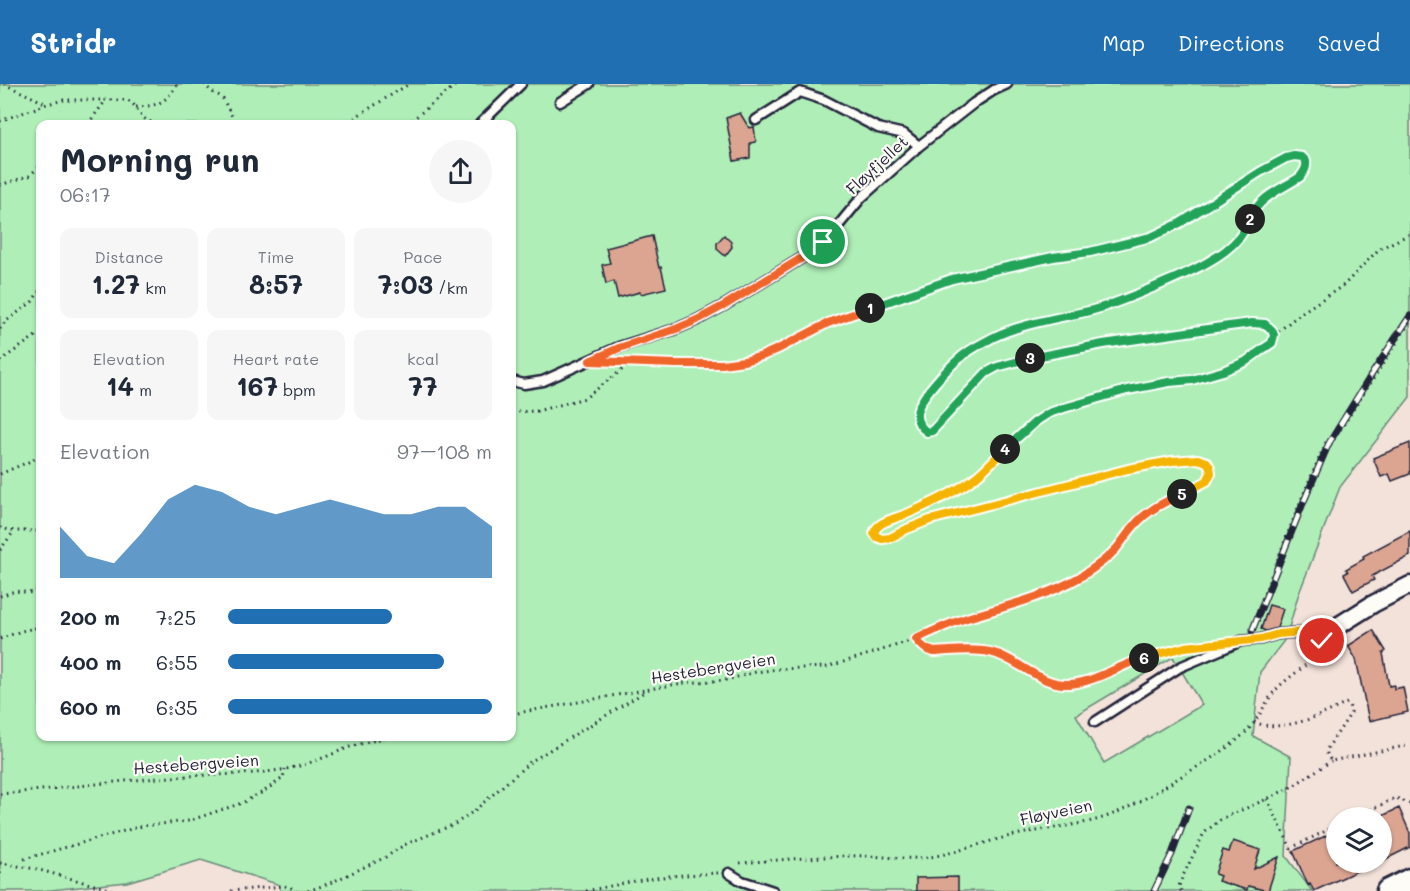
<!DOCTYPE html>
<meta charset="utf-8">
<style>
body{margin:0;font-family:Mali,sans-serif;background:#f6f6f7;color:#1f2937;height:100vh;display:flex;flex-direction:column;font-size:22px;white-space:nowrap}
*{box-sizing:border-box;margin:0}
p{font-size:20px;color:#747a83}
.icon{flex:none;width:33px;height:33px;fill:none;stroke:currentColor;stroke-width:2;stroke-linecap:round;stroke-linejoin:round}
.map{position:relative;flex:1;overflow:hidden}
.side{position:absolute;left:36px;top:36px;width:480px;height:621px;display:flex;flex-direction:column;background:#fff;border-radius:12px;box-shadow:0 2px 4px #0004}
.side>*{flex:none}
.tools{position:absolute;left:1326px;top:723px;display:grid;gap:12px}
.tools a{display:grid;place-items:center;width:66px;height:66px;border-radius:50%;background:#fff;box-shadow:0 2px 4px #0004;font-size:30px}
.pin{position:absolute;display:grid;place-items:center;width:51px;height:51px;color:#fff;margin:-26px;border:3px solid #fff;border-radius:50%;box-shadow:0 2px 6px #0007}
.km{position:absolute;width:30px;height:30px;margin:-15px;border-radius:50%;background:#222;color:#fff;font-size:16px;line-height:30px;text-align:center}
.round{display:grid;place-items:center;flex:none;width:63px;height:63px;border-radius:32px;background:#f6f6f7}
.head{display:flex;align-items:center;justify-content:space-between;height:102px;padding:0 24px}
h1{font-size:33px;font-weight:700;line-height:45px}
.figures{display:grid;grid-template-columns:repeat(3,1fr);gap:9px;height:102px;padding:6px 24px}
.figures div{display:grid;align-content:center;border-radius:12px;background:#f6f6f7;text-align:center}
.figures b{font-size:26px;font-weight:700}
.figures small{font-size:16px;font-weight:400}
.figures p{font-size:16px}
.chart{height:168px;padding:12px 24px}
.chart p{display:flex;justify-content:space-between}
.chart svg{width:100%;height:108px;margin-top:6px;fill:#1f6fb2;opacity:.7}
ul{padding:0 24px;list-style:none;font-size:20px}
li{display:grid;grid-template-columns:96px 72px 1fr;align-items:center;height:45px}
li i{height:15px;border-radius:8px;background:#1f6fb2}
header{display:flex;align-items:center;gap:36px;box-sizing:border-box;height:84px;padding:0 30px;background:#1f6fb2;color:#fff}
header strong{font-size:28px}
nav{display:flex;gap:33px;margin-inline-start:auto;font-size:21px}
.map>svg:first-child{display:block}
.green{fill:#afefb7;stroke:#688879;stroke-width:1.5;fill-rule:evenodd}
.building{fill:#dca592;stroke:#22223b;stroke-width:1.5}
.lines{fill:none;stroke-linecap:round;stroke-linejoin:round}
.lane-casing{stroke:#22223b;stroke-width:13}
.street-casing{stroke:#22223b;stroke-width:21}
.secondary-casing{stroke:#22223b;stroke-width:27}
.path{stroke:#22223b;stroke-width:3;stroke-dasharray:1.5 4.5;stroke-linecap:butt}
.lane{stroke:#fdfcf7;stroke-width:8}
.street{stroke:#fdfcf7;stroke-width:16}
.secondary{stroke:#fdfcf7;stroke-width:22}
.rail-casing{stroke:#22223b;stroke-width:7}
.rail{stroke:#fdfcf7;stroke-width:4.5;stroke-dasharray:14;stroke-linecap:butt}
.split-1-casing{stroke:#fff;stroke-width:12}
.split-2-casing{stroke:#fff;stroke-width:12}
.split-3-casing{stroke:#fff;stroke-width:12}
.split-4-casing{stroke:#fff;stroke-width:12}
.split-5-casing{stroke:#fff;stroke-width:12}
.split-6-casing{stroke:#fff;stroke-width:12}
.split-7-casing{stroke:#fff;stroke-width:12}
.split-1{stroke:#f0652b;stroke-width:8}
.split-2{stroke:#22a559;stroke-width:8}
.split-3{stroke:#22a559;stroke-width:8}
.split-4{stroke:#22a559;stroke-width:8}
.split-5{stroke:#f5b400;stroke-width:8}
.split-6{stroke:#f0652b;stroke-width:8}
.split-7{stroke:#f5b400;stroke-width:8}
.labels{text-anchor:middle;stroke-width:4.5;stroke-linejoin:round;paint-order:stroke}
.street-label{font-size:16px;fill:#22223b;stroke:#fdfcf7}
</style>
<header>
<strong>Stridr</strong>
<nav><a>Map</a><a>Directions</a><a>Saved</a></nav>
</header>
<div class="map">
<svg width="1410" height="807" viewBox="0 0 1410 807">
<rect width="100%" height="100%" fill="#f3e2d9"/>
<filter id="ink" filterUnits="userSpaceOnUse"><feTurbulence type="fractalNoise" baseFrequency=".0167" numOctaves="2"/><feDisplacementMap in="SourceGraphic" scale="12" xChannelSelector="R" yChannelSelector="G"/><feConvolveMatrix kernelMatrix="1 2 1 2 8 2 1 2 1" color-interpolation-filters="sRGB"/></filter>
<g filter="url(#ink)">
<path class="green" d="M0 0H1410V313L1340 403 1298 512 1286 554 1260 588 1253 652 1291 673 1286 772 1312 807H280V801L201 776 127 798 41 807H0ZM40 40H512V652H40ZM1173 573 1202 621 1104 679 1076 631Z"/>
<path class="building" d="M740 29 749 44 754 43 756 58 750 59V74L734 77 726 34Z
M724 151 731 158 732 163 725 172 717 165V159Z
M652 152 659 184 661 183 666 204 641 210 640 208 618 214 614 197 606 200 602 181 610 179 606 164Z
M1410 359V390L1392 397 1389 390 1381 393 1373 374Z
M1410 447V472L1372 492 1374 496 1353 507 1344 490 1348 488 1346 485 1364 475 1363 472Z
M1269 521 1283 525 1277 544 1266 547 1261 545Z
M1373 546 1386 567 1383 569 1389 602 1394 601V605L1403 603 1408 628 1369 637 1356 575 1348 562Z
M1399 724 1410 749V763L1382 777V732Z
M1336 747V778H1376L1314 807 1310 800 1308 801 1293 767Z
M1233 757 1260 766 1254 785 1279 773 1268 807 1248 802 1247 806 1218 797 1220 792 1215 790 1223 766 1229 768Z
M958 793V807H916V794Z"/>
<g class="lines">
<defs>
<path id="lane" d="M560 18 589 0
M756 36 800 8 824 16 878 44 904 50 919 62
M480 40 521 0
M512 297 524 300 543 297 619 263 676 245 697 236 725 221 810 169 833 148 861 114 919 62 974 19 994 6 1007 0
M1095 638 1180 583 1241 557 1261 555 1278 550 1304 548 1325 550
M729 789 742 797 773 807"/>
<path id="street" d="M1325 550 1373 520 1410 501"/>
<path id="secondary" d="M1388 807 1410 796"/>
</defs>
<use href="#lane" class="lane-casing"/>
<use href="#street" class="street-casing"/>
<use href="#secondary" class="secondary-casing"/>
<path class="path" d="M4 0 45 19
M204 0 212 8 222 13 236 40
M136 23C158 22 166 19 177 0
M0 37 47 20 64 16H127C135 20 136 25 142 32 145 36 151 38 156 40
M88 40 106 16
M344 40 409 0
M407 40 457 0
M0 101 29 92 40 82
M0 245 5 238 32 218 40 206
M1274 251 1301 229 1344 201 1379 165 1410 150
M0 277 40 249
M619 279 722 280 744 277 762 272 780 264 828 239 952 195 1053 173 1090 168 1151 153 1180 139 1260 88 1286 74 1294 72 1302 73 1306 77 1307 82 1305 87 1300 93C1288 101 1272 107 1262 117 1251 128 1252 137 1244 148 1235 162 1220 171 1205 179 1174 196 1140 211 1106 222 1090 228 1073 230 1057 234 998 248 956 265 922 317 915 328 915 340 927 348L932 347 986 289C1006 277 1029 274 1051 270 1090 263 1129 257 1168 251 1194 247 1238 236 1262 240 1268 241 1274 245 1273 252 1273 271 1209 293 1193 296 1179 299 1165 299 1152 301 1120 307 1081 315 1051 328 1015 345 994 383 961 403 944 413 925 422 908 430 899 434 887 436 878 442 874 445 875 444 874 449L877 453 882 455 890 454 907 445 930 436 1128 385 1172 377 1198 375 1207 379 1210 383 1211 389 1207 397 1160 420 1145 432 1133 442 1115 466 1102 478 1082 491 1061 503 1038 512 966 534 916 555 924 564 934 568 974 566 991 568 1009 575 1042 594 1056 599 1069 600 1083 598 1136 576 1185 563 1193 562
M512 328 537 327 585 314 631 279
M0 390 40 373
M0 444 14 447H40
M0 466 14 447
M0 512 15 507 33 509 40 504
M1262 515 1301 416 1326 358 1331 360 1410 238
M0 555 21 547 40 543
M512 630 683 599 726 596 756 588 778 585 827 583 873 569 916 555
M1254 638C1282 650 1322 631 1347 619L1349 620 1351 629 1327 665V670L1331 677 1410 661
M0 710C57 705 115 697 172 693 210 690 248 692 286 685 309 681 329 671 350 663 363 659 377 656 390 652
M1267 715 1291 764 1336 742
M1354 734 1393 715 1396 714 1410 720
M24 775 142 742 188 737 242 719 263 708 283 694 285 685
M0 779 36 785 116 807
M740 779C777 776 813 773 850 772 872 771 895 775 918 774 947 773 982 758 1011 752 1038 746 1065 743 1092 737 1125 729 1156 708 1185 690 1207 677 1230 664 1248 646 1259 635 1264 620 1274 608 1287 592 1310 583 1319 564
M0 789 3 787
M231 807 284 802 290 803 296 807
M308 807 330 799 386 773 404 761 455 740 474 727 530 678 646 607
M586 807 635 797 669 792 718 789
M1181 807 1179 802 1182 794 1204 749 1221 735 1267 715 1293 702 1331 677"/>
<use href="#lane" class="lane"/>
<use href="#street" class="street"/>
<use href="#secondary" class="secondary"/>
<defs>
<path id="rail" d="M1252 547 1304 417 1329 359 1368 296 1410 232
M1154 807 1172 770 1189 724"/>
</defs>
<use href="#rail" class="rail-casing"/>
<use href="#rail" class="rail"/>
</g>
</g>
<g class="lines" filter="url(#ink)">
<defs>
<path id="split-1" d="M823 158 810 169 725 221 697 236 676 245 619 264 590 277 676 280H722L744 277 762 272 780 264 828 239 870 224"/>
<path id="split-2" d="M870 224 952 195 1053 173 1090 168 1151 153 1180 139 1260 88 1286 74 1294 72 1302 73 1306 77C1307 84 1304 88 1300 93 1282 105 1258 113 1250 135"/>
<path id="split-3" d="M1030 274 997 283 986 289 932 347 927 348C921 344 916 337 917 330 918 314 949 283 961 273 970 265 981 260 992 254 1022 239 1061 234 1093 226 1115 220 1136 211 1157 202 1180 192 1205 182 1225 167 1237 158 1245 148 1250 135"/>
<path id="split-4" d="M1005 365 1035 338 1049 329 1064 324 1127 306 1169 298 1192 296 1223 287 1245 278 1263 265 1272 259 1274 251 1272 246 1265 240 1252 239 1229 242 1103 260 1030 274"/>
<path id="split-5" d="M1005 365C996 373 988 383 978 391 961 406 930 420 909 429 898 434 877 437 874 449L877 453 882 455 890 454 907 445 930 436 1128 385 1172 377 1198 375 1207 378 1210 383 1211 389 1207 397 1182 410"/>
<path id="split-6" d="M1144 574C1120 581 1095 598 1070 600 1039 602 1018 574 990 568 976 565 962 566 948 567 944 567 938 568 934 568 926 566 920 561 916 555 933 547 950 539 967 534 1006 522 1045 513 1080 493 1093 485 1106 476 1116 465 1122 458 1127 450 1133 443 1146 427 1164 418 1182 410"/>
<path id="split-7" d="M1144 574 1185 563 1261 555 1278 550 1304 548 1325 550 1322 557"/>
</defs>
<use href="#split-1" class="split-1-casing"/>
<use href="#split-2" class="split-2-casing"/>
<use href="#split-3" class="split-3-casing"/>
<use href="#split-4" class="split-4-casing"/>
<use href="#split-5" class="split-5-casing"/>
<use href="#split-6" class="split-6-casing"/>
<use href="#split-7" class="split-7-casing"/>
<use href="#split-1" class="split-1"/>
<use href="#split-2" class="split-2"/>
<use href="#split-3" class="split-3"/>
<use href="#split-4" class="split-4"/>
<use href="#split-5" class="split-5"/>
<use href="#split-6" class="split-6"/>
<use href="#split-7" class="split-7"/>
</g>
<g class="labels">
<g class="street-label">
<text transform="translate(877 81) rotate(-43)" y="6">Fløyfjellet</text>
<text transform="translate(713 584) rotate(-9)" y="6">Hestebergveien</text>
<text transform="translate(196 680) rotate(-4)" y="6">Hestebergveien</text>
<text transform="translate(1056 728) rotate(-12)" y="6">Fløyveien</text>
</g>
</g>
</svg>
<div class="tools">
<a><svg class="icon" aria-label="layers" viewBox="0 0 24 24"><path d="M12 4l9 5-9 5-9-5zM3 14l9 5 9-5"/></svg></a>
</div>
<div class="pin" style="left:823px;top:158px;background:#1e9e55"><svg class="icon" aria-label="arrive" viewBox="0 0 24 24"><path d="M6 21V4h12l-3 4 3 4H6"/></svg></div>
<div class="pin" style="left:1322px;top:557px;background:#d93025"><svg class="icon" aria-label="check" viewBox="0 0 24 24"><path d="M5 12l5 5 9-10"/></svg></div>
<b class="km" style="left:870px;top:224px">1</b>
<b class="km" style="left:1250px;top:135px">2</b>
<b class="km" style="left:1030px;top:274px">3</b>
<b class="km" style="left:1005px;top:365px">4</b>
<b class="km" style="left:1182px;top:410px">5</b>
<b class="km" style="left:1144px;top:574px">6</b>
<section class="side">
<div class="head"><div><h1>Morning run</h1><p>06:17</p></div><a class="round"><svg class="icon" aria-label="share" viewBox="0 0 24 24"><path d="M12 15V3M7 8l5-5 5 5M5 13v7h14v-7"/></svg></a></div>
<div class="figures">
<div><p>Distance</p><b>1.27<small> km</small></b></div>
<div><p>Time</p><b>8:57</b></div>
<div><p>Pace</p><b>7:03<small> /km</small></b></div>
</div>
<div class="figures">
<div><p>Elevation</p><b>14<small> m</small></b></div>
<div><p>Heart rate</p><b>167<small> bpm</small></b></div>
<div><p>kcal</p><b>77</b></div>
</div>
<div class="chart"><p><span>Elevation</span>97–108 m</p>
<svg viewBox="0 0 160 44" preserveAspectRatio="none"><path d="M0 44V23L10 35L20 38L30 26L40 12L50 6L60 9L70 15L80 18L90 15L100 12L110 15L120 18L130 18L140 15L150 15L160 23V44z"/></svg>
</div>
<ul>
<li><b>200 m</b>7:25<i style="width:62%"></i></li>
<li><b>400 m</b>6:55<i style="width:82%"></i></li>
<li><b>600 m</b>6:35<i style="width:100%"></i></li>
</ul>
</section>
</div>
